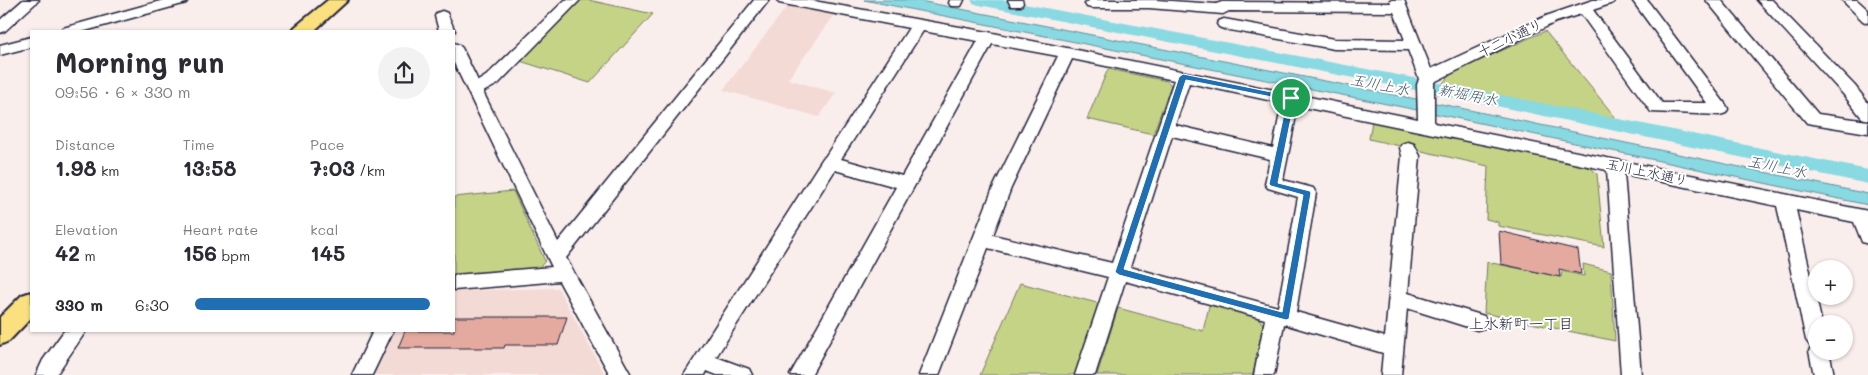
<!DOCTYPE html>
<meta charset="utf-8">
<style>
body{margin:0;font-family:Mali,"Klee One",sans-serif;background:#f2f2f3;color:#2b2b33;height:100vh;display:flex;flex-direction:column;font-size:19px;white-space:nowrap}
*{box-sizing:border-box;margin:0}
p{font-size:16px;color:#7c7c81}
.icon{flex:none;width:28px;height:28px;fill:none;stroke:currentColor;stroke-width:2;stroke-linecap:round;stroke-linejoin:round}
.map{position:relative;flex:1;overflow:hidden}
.details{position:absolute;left:30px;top:30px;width:425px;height:302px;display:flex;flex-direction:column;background:#fff;border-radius:0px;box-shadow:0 1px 4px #0004}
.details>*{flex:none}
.buttons{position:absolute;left:1808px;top:260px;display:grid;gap:10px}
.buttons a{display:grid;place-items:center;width:45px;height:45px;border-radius:50%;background:#fff;box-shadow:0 1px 4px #0004;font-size:25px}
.pin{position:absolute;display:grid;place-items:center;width:42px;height:42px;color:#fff;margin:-21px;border:2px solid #fff;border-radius:50%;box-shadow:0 1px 5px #0007}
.round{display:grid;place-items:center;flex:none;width:52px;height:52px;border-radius:26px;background:#f2f2f3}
.headline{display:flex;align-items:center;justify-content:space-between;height:85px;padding:0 25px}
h1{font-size:28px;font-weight:700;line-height:38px}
.stats{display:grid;grid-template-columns:repeat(3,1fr);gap:8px;height:85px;padding:5px 25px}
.stats div{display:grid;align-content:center}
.stats b{font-size:21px;font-weight:700}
.stats small{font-size:14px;font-weight:400}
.stats p{font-size:14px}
ul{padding:0 25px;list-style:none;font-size:16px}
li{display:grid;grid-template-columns:80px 60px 1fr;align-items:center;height:38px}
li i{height:12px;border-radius:6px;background:#1f6fb2}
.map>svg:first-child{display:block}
.built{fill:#f3dad5}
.green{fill:#c5d387;stroke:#747a61}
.water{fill:#88d9e1;stroke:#5f909f}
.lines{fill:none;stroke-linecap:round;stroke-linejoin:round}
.canal{fill:#88d9e1;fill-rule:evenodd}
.building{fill:#e4aa9f;stroke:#22223b}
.minor-casing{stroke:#22223b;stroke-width:3}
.major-casing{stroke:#22223b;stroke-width:4}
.minor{fill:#fff;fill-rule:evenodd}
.major{fill:#fbe080;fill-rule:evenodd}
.route{fill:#1f6fb2;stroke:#fff;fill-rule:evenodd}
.labels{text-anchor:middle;stroke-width:4;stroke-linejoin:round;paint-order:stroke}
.street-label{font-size:14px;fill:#22223b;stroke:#fff}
.water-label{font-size:15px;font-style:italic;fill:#41596d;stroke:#fff}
.neighbourhood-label{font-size:15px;fill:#22223b;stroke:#fff}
</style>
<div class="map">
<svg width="1868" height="375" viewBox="0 0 1868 375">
<rect width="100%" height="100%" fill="#faeeec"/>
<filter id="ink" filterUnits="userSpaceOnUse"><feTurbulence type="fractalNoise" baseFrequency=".02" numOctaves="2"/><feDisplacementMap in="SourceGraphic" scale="10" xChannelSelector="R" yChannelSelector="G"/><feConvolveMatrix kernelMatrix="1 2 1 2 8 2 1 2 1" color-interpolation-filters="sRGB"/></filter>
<g filter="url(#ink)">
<path class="built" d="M789 4 836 13 788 79 836 93 819 117 723 90Z
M558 288 605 375H370L390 331H454V291Z"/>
<path class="green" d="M579 0H588L653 14 590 83 520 61Z
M1545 31 1620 123 1440 87 1450 74Z
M1108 69 1167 81 1171 85 1153 134 1087 119Z
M1372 121 1588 165 1597 174 1604 247 1498 226V222L1486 219 1488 166 1369 139Z
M513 191 545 261 532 276 454 279V197Z
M1487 262 1561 277 1562 271 1584 276 1583 264 1611 271 1615 341 1484 313Z
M1020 283 1101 304 1076 375H980Z
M1210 302 1256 315 1263 324 1253 375H1097L1118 308 1203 331Z"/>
<path class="water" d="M864 0H915L1441 104 1868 194V205L1437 114Z"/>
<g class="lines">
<path class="canal" d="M971 0H1004L1487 92 1868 170V184L1487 104 979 5 973 3Z"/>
</g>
<path class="building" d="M1499 231 1578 250 1581 274 1559 269 1560 277 1501 264Z
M454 317H567L558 345H505L504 348H398L405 331H454Z"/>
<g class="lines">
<defs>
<path id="minor" d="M23 0H39L5 31 0 33V20Z
M164 0H188L186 3 85 31H60L63 28Z
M565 0H580L498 84 483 92 558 242 754 0H769L566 258 631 375H610L559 281 454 290V275L552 267 454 63V43L459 45 462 48 478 81 486 76Z
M777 0H808L988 32 1418 119 1417 85 1419 79 1408 50 1334 49 1224 29 1219 27 1217 24 1219 21 1224 19 1334 39 1405 40 1394 12 1229 11 1223 14 1149 8H1092L1087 7 1085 4 1090 0H1156L1216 4 1222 2 1391 3 1390 0H1404L1431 69 1546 16 1593 0H1615L1613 3 1593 10 1662 103H1707L1632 0H1647L1726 105 1728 109 1726 113 1720 115 1651 112 1581 14 1556 22 1434 82V123L1868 211V244L1862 242 1854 222 1796 210 1822 324H1816V351H1829L1834 375H1814L1809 351 1811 347 1806 340 1777 206 1624 174 1641 375H1621L1607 170 1298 106 1283 180 1313 188 1316 193 1296 312 1385 337 1402 156 1400 148 1402 144 1408 142 1414 144 1420 156 1408 293 1484 316 1487 322 1484 328 1477 330 1407 308 1401 375H1381L1383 353 1284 324 1274 375H1254L1265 319 1125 281 1095 375H1075L1108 277 988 248 939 375H919L993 188 1058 56 992 44 811 375H790L896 187 835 170 716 357 749 369 752 375H717L707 371 705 375H684L823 158 825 157 909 28 784 4 779 3ZM923 31 978 41 902 176 841 159ZM1072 59 1174 80 1112 263 993 235 1011 188ZM1189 83 1282 103 1273 148 1175 125ZM1172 136 1270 159 1265 184 1268 188 1298 197 1278 307 1130 267Z
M950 0H964L961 6H951L949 3Z
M1008 0H1022L1023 3 1021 6H1011Z
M1706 0H1721L1818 114 1868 121V133L1807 123Z
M1757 0H1772L1855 86 1868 103V120L1862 118 1843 94Z
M1842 0H1857L1868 10V23L1863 21Z
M442 11 447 13 455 31 454 32 439 31 435 16 437 13Z
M31 37V47L0 55V45Z
M64 331H86L56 375H36L43 360Z
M373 331H393L372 375H352Z"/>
<path id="major" d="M328 0H348L314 31H292L295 27Z
M31 292V318L9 341 0 345V317L22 295Z"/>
</defs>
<use href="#minor" class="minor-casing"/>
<use href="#major" class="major-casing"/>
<use href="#minor" class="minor"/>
<use href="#major" class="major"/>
</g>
</g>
<path class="route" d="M1183 74 1291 96 1295 98 1278 183 1310 191 1311 193 1289 319 1286 320 1119 275 1115 272 1179 77ZM1186 80 1287 100 1269 184 1271 186 1303 195 1282 312 1124 269Z"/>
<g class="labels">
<g class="street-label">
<text transform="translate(1510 38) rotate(-26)" y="5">十二小通り</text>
<text transform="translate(1647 172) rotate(12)" y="5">玉川上水通り</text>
</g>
<g class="water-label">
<text transform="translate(1380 85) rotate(11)" y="5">玉川上水</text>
<text transform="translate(1468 95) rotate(11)" y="5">新堀用水</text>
<text transform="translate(1777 167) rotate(12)" y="5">玉川上水</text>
</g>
<g class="neighbourhood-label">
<text x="1521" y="329">上水新町一丁目</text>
</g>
</g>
</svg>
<div class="buttons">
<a>+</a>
<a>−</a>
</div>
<div class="pin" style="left:1291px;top:98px;background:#1e9e55"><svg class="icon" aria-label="arrive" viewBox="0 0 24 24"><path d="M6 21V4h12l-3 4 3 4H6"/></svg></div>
<section class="details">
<div class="headline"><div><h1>Morning run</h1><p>09:56 · 6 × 330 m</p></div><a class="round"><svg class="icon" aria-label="share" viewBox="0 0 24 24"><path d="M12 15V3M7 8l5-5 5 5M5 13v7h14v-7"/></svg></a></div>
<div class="stats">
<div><p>Distance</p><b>1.98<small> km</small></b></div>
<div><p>Time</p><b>13:58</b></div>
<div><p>Pace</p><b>7:03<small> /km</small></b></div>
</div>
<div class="stats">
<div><p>Elevation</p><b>42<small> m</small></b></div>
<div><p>Heart rate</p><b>156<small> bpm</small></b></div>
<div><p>kcal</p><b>145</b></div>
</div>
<ul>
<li><b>330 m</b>6:30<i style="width:100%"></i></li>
</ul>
</section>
</div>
